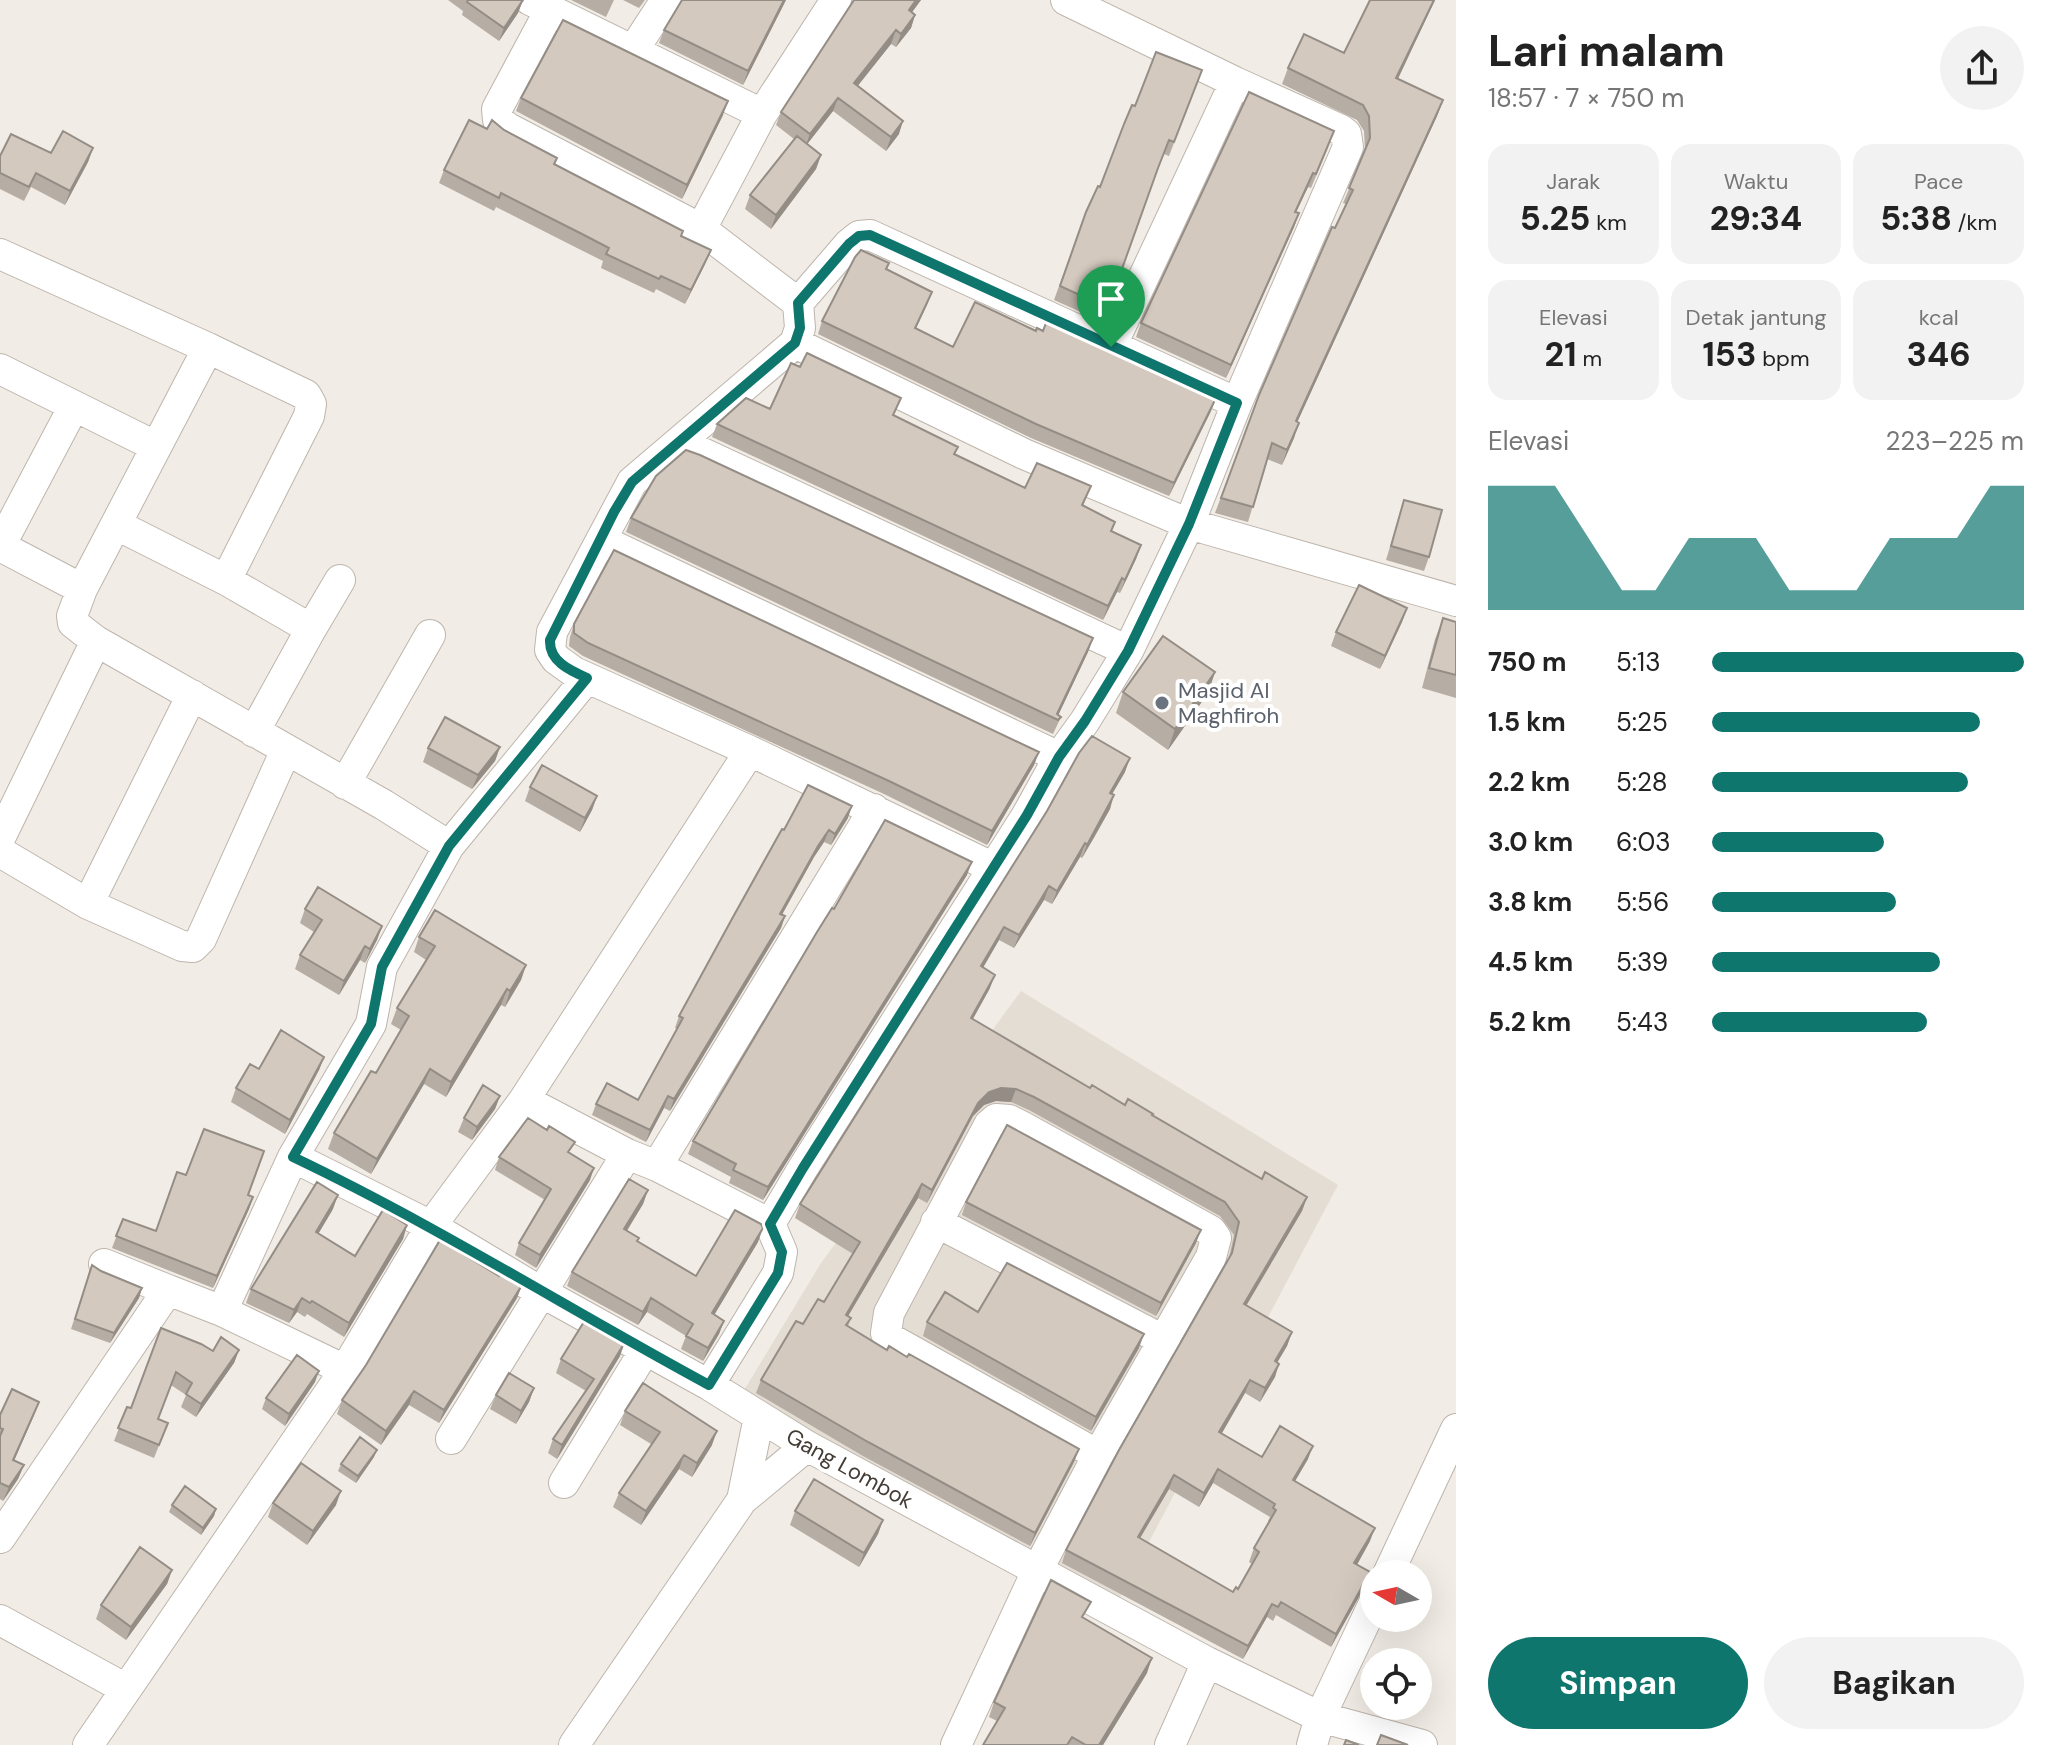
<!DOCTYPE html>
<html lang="id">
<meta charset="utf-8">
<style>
body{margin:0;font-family:"DM Sans",sans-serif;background:#f2f2f2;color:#222;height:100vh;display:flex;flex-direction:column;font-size:30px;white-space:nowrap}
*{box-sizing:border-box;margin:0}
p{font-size:26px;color:#767676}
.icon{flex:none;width:44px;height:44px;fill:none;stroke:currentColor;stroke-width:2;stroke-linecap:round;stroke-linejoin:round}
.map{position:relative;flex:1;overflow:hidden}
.side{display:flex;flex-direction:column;background:#fff;width:600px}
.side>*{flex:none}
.needle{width:52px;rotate:279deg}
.tools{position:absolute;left:1360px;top:1560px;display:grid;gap:16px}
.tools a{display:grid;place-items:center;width:72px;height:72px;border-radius:50%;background:#fff;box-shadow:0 8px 32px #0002;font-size:40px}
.pin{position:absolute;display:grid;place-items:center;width:68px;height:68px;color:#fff;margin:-82px -34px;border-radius:50% 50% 50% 0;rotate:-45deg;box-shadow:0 0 8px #0007}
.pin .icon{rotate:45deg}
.round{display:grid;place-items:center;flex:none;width:84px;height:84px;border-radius:42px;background:#f2f2f2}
.head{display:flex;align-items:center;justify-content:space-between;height:136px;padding:0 32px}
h1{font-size:44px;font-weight:700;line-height:60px}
.figures{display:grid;grid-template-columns:repeat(3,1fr);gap:12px;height:136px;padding:8px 32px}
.figures div{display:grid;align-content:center;border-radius:20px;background:#f2f2f2;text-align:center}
.figures b{font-size:34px;font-weight:700}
.figures small{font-size:22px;font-weight:400}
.figures p{font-size:22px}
.chart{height:224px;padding:16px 32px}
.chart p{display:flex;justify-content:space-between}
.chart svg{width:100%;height:144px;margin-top:8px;fill:#0f766e;opacity:.7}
.primary-button{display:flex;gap:16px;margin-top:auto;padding:16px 32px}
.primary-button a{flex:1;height:92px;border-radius:48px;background:#0f766e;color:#fff;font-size:32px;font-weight:700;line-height:92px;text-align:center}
.primary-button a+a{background:#f2f2f2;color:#222}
ul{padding:0 32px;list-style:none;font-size:26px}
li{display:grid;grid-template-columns:128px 96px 1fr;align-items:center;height:60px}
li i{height:20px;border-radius:10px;background:#0f766e}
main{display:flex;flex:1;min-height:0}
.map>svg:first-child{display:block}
.residential{fill:#e4ddd4}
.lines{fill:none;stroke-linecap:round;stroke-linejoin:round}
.minor-casing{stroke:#beb5ac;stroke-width:32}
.minor{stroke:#fff;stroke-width:30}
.wall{fill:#b6ada4;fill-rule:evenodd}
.shaded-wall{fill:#948d86}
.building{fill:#d4c9bf;stroke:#948d86;stroke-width:2;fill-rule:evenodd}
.route-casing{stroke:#fff;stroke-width:16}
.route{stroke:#0f766e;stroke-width:10}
.worship-dot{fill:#6b7280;stroke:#fff;stroke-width:3}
.labels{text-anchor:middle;stroke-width:8;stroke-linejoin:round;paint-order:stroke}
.worship-label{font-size:22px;fill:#5b616d;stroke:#fff;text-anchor:start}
.street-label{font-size:22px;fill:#423c35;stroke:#fff}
</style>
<main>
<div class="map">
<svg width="1456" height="1745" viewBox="0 0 1456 1745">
<rect width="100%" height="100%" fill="#f1ece5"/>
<path class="residential" d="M1021 991 1338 1185 1113 1610 740 1397 821 1263Z"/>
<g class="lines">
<defs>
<path id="minor" d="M530 0 762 114
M550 10 497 109 498 120 508 128 701 229 798 303 800 328 795 343 1024 454 1189 524 1456 601
M634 49 666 0
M701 229 762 114 836 0
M0 254 208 348 82 589 72 616 73 623 96 641 384 805 449 846
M798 303 849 244 859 236 870 235 1237 403
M795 343 632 482 552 632 550 650 556 659 574 672 750 751 994 868
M1111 347 1235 82
M208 348 306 395 311 404 309 416 226 580
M0 369 155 446
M74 406 0 546 82 589
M679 442 1128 651
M117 525 226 580 311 629 254 732
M601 540 1059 757
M311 629 340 580
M345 784 430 635
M0 838 96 641
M0 852 88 904 182 946 193 947 201 939 286 750
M88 904 192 695
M524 1100 750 751
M293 1157 431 1226 541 1292 709 1385 807 1446 1207 1662 1320 1717 1422 1745
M936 1222 1165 1341
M770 1224 657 1166 874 809
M104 1264 168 1290
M222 1311 293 1157 371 1024 382 967 449 846 587 678
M709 1385 778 1273 782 1252 770 1224 803 1168 1027 815 1059 757 1085 721 1128 651 1189 524 1237 403 1348 147 1346 134 1341 130 1235 82 1066 0
M451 1439 627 1154
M564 1483 645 1350
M742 1500 759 1417
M0 1538 168 1290 222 1311 345 1370
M1388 1574 1456 1429
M0 1620 126 1689
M88 1745 345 1370 431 1226 524 1100 627 1154 657 1166
M574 1745 742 1500 807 1446
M956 1745 1037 1571 1098 1455 1211 1257 1216 1238 1211 1231 1021 1126 1009 1120 996 1119 989 1125 889 1313 886 1333 891 1339 1098 1455
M1170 1745 1207 1662
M1312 1745 1320 1717 1374 1603"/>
</defs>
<use href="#minor" class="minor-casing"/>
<use href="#minor" class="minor"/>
</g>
<path class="wall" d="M448 0H523L518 13 499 41 462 15 463 11Z
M571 0H614L606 17Z
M623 0H645L639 8Z
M786 0 743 85 659 43 664 30Z
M854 0H921L912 12 915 15 911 28 896 47 891 44 857 86 899 134 886 151 833 111 807 144 821 155 816 169 771 229 745 209 750 195 794 139 776 125 781 112Z
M1370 0H1435L1398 79 1443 100 1437 116 1297 422 1294 438 1282 465 1267 459 1248 522 1215 513 1259 395 1346 204 1343 203 1365 151 1364 131 1357 120 1282 84 1288 68 1344 53Z
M1202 70 1169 156 1164 154 1154 179 1103 322 1054 300 1086 212 1100 187 1135 106Z
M521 98 723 115 682 199 516 111Z
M487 129 504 130 557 158 555 164 682 236 705 264 685 304 656 289 654 293 601 268 603 261 577 248 496 207 494 211 439 183 444 170Z
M1329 145 1311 188 1308 187 1296 212 1299 213 1294 227 1226 378 1136 337 1141 323Z
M93 148 88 162 65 205 31 187 24 201 0 189V156L51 153Z
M887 269 932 292 916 328 953 347 1036 331 1211 411 1169 496 1031 438 818 334 822 321Z
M770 409 894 416 958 447 955 454 1025 488 1091 486 1083 506 1112 531 1141 545 1136 559 1120 593 1117 592 1103 620 712 437 717 424Z
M1404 500 1429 557 1424 571 1386 560Z
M631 518 1093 638 1088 652 1058 715 1061 717 1053 734 626 532Z
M1407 608 1402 622 1380 669 1331 646 1336 632Z
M1443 618 1456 622V698L1422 688 1435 639Z
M574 624 1039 752 1034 765 987 845 884 794 583 656 569 646 570 637Z
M1215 672 1208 693 1168 750 1116 713 1123 692Z
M500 747 495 761 472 789 423 762 428 748Z
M1125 772 1112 794 1110 809 1094 838 1082 858 1080 857 1052 904 1044 900 1014 948 999 940 983 967 990 988 973 1019 1090 1088 1125 1105 1152 1116 1262 1179 1307 1197 1302 1211 1246 1305 1292 1332 1287 1346 1277 1362 1275 1377 1260 1402 1245 1393 1222 1433 1262 1457 1308 1459 1295 1481 1370 1541 1357 1565 1370 1572 1365 1586 1331 1647 1276 1615 1273 1621 1267 1617 1243 1659 1062 1563 1066 1550 1229 1258 1234 1235 1220 1216 1029 1110 1011 1102 996 1101 984 1105 973 1116 927 1203 918 1198 848 1316 851 1318 848 1326 887 1350 907 1357 1079 1449 1074 1462 1030 1546 863 1456 756 1393 761 1380 803 1324 824 1302 853 1254 795 1218 800 1204 1047 811ZM1213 1483 1270 1517 1268 1521 1269 1522 1254 1548 1249 1562 1252 1564 1238 1589 1233 1592 1140 1538 1169 1489 1199 1507Z
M530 787 597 796 592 810 580 832 525 801Z
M848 818 831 845 824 842 814 857 782 915 785 916 781 928 670 1111 664 1108 646 1142 592 1115 596 1104 638 1100 677 1029 675 1028 679 1016 784 830Z
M967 875 763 1200 729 1183 731 1177 688 1154 693 1141 834 909Z
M305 909 382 926 377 940 365 963 360 960 339 995 295 969 300 955 314 932 300 923Z
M419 937 526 965 521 980 505 1007 501 1005 446 1097 424 1084 371 1174 328 1149 334 1133 376 1073 401 1030 391 1024 397 1008 426 960 414 952Z
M324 1057 319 1070 285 1134 231 1102 236 1088 259 1069Z
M500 1096 495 1109 472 1140 458 1132 464 1118Z
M570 1153 590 1180 536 1268 515 1255 519 1243 545 1200 495 1170 499 1157Z
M648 1190 643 1204 627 1231 637 1241 696 1276 758 1242 714 1315 724 1321 719 1334 703 1361 681 1349 686 1336 647 1312 638 1325 567 1286 572 1272Z
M248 1195 253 1197 249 1209 213 1288 112 1248 123 1219 156 1231Z
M966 1202 1196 1243 1156 1316 962 1215Z
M333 1209 318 1234 355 1256 407 1225 403 1239 344 1337 307 1314 305 1317 297 1312 289 1323 246 1303 251 1289Z
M92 1265 101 1271 142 1288 139 1298 110 1343 71 1329Z
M499 1276 522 1285 517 1298 439 1423 409 1405 381 1445 337 1414 342 1400Z
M978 1312 1139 1348 1091 1431 923 1336 927 1322Z
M161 1328 213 1351 239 1350 234 1363 196 1417 181 1407 186 1395 171 1385 158 1419 168 1423 154 1458 114 1441 127 1407 131 1408Z
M620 1356 557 1459 548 1453 553 1439 586 1391 556 1373 561 1359Z
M315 1382 285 1426 262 1409 266 1398Z
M534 1388 529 1402 516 1424 490 1409 496 1395Z
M625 1411 712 1445 692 1477 679 1469 641 1525 613 1507 619 1493 651 1444 620 1425Z
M0 1415H34L14 1461 24 1465 18 1479 3 1501 0 1499Z
M374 1457 356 1483 338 1471 341 1464Z
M273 1503 336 1505 307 1545 268 1517Z
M172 1505 216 1509 214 1516 201 1535 169 1512Z
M795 1511 883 1520 878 1534 859 1567 790 1525Z
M172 1570 167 1584 126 1640 96 1619 101 1605Z
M1085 1618 1147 1673 1103 1745H983L997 1721 989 1717 994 1702Z"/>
<path class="shaded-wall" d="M523 0 518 13 499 41 504 28Z
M784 0H786L743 85 748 71Z
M916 0H921L904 23 909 10Z
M1434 0H1435L1391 93 1396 78Z
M915 15 911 28 896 47 901 34Z
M896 30 891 44 849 97 854 83Z
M838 98 833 111 805 147 810 134Z
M1443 100 1437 116 1291 436 1296 421Z
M728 101 723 115 682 199 687 185Z
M903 121 899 134 886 151 891 137Z
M93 148 88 162 65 205 70 191Z
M821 155 816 169 771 229 776 215Z
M1313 173 1308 187 1290 225 1295 212Z
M1299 213 1294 227 1226 378 1231 365Z
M711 250 705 264 685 304 691 290Z
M932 292 927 305 910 341 915 328Z
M1216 398 1211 411 1169 496 1174 483Z
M1299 423 1294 438 1282 465 1287 450Z
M1141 545 1136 559 1120 593 1125 580Z
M1122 578 1117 592 1103 620 1108 606Z
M1407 608 1402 622 1380 669 1385 656Z
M1093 638 1088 652 1056 720 1057 714Z
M1215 672 1208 693 1168 750 1175 729Z
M500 747 495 761 472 789 478 775Z
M1039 752 1034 765 987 845 992 831Z
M1130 758 1125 772 1105 806 1110 793Z
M1114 795 1110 809 1082 858 1087 845Z
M597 796 592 810 580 832 585 818Z
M852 806 848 818 831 845 835 834Z
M829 830 824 842 814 857 776 925 780 914 818 846Z
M1085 843 1080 857 1052 904 1057 891Z
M972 862 967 875 763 1200 768 1187Z
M1049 886 1044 900 1014 948 1019 935Z
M785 916 781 928 670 1111 674 1099Z
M382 926 377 940 365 963 370 949Z
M1004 927 999 940 976 980 981 966Z
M365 946 360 960 339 995 344 981Z
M526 965 521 980 505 1007 510 991Z
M995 975 990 988 966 1031 971 1018Z
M507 989 501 1005 446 1097 451 1082Z
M324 1057 319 1070 285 1134 290 1120Z
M430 1069 424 1084 371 1174 377 1159Z
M1001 1088 1016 1089 1011 1102 996 1101 984 1105 973 1116 927 1203 932 1190 978 1103 989 1092Z
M500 1096 495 1109 472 1140 477 1127Z
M668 1096 664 1108 646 1142 650 1130Z
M594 1168 590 1180 536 1268 540 1255Z
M922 1184 918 1198 841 1328 846 1315Z
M648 1190 643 1204 619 1243 624 1229Z
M338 1195 333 1209 311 1246 316 1232Z
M253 1197 249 1209 213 1288 217 1276Z
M1307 1197 1302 1211 1239 1318 1244 1304Z
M407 1225 403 1239 344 1337 349 1323Z
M763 1228 758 1242 707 1327 712 1313Z
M1201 1230 1196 1243 1156 1316 1161 1303Z
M522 1285 517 1298 439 1423 444 1410Z
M142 1288 139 1298 110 1343 114 1333Z
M302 1298 297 1312 289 1323 294 1310Z
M651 1298 647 1312 638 1325 643 1312Z
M724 1321 719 1334 703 1361 708 1348Z
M1292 1332 1287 1346 1270 1375 1275 1361Z
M1144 1334 1139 1348 1091 1431 1096 1417Z
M625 1342 620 1356 557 1459 562 1445Z
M239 1350 234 1363 196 1417 201 1404Z
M1279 1364 1275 1377 1260 1402 1265 1388Z
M319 1371 315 1382 285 1426 289 1414Z
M1250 1380 1245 1393 1215 1445 1219 1432Z
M534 1388 529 1402 516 1424 521 1411Z
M414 1391 409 1405 381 1445 386 1431Z
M39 1402 34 1415 8 1474 13 1460Z
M717 1431 712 1445 692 1477 697 1463Z
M1313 1446 1308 1459 1288 1493 1293 1480Z
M1079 1449 1074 1462 1030 1546 1035 1533Z
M377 1450 374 1457 356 1483 358 1476Z
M684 1455 679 1469 641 1525 646 1511Z
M24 1465 18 1479 3 1501 9 1487Z
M1218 1469 1213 1483 1199 1507 1204 1493Z
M1174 1475 1169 1489 1133 1550 1138 1537Z
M341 1491 336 1505 307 1545 313 1531Z
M216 1509 214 1516 201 1535 203 1528Z
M883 1520 878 1534 859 1567 864 1553Z
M1375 1528 1370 1541 1350 1577 1354 1563Z
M172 1570 167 1584 126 1640 131 1627Z
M1370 1572 1365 1586 1331 1647 1336 1634Z
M1272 1604 1267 1617 1243 1659 1248 1646Z
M1152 1658 1147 1673 1103 1745H1099Z"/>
<path class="building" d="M468 0H523L504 28 467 2Z
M682 0H784L748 71 664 30Z
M854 0H916L909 10 915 15 901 34 896 30 854 83 903 121 891 137 838 98 810 134 781 112Z
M1370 0H1434L1396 78 1443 100 1296 421 1299 423 1287 450 1272 443 1253 507 1221 498 1259 395 1332 227 1335 228 1353 190 1349 188 1370 138 1369 116 1363 105 1288 68 1304 34 1344 53Z
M563 20 728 101 687 185 521 98Z
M1156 52 1202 70 1174 142 1169 140 1158 168 1108 308 1060 286 1086 212 1098 186 1100 187 1124 124 1132 105 1135 106Z
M1249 92 1334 131 1316 174 1313 173 1295 212 1299 213 1231 365 1141 323Z
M469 120 487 129 492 120 504 130 557 158 554 164 683 231 681 236 711 250 691 290 661 276 659 279 606 254 609 248 582 234 501 193 499 198 444 170Z
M63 131 93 148 70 191 36 173 29 187 0 173V156L11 134 51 153Z
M797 136 821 155 776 215 750 195Z
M861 250 889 263 886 269 932 292 915 328 953 347 975 302 1036 331 1037 328 1043 331 1047 320 1216 398 1174 483 1036 424 822 321 855 257Z
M807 353 901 398 893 415 958 447 954 454 1025 488 1037 463 1091 486 1082 505 1115 522 1111 531 1141 545 1125 580 1122 578 1108 606 717 424 746 398 770 409 791 363 800 367Z
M686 450 700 455 1093 638 1057 714 1061 717 1058 720 631 518 656 476Z
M1404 500 1442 510 1429 557 1391 546Z
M614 550 1039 752 992 831 889 781 588 643 574 633V624Z
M1359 585 1407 608 1385 656 1336 632Z
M1443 618 1456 622V675L1429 668Z
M1163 636 1215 672 1175 729 1123 692Z
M445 717 500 747 478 775 428 748Z
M1092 736 1130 758 1110 793 1114 795 1087 845 1085 843 1057 891 1049 886 1019 935 1004 927 981 966 995 975 971 1018 1090 1088 1092 1085 1125 1105 1128 1099 1153 1114 1152 1115 1262 1179 1265 1172 1307 1197 1244 1304 1292 1332 1275 1361 1279 1364 1265 1388 1250 1380 1219 1432 1262 1457 1280 1426 1313 1446 1293 1480 1375 1528 1354 1563 1370 1572 1336 1634 1281 1602 1278 1607 1272 1604 1248 1646 1066 1550 1119 1450 1232 1253 1239 1222 1225 1202 1034 1097 1016 1089 1001 1088 989 1092 978 1103 932 1190 922 1184 846 1315 851 1318 846 1325 887 1350 889 1346 907 1357 909 1354 1079 1449 1035 1533 868 1442 761 1380 796 1321 803 1324 818 1299 824 1302 860 1242 800 1204 1047 811 1079 753ZM1218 1469 1275 1504 1273 1508 1276 1510 1254 1548 1259 1552 1238 1589 1236 1587 1233 1592 1138 1537 1174 1475 1204 1493Z
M542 765 597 796 585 818 530 787Z
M808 785 852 806 835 834 829 830 818 846 780 914 785 916 674 1099 668 1096 650 1130 596 1104 607 1083 638 1100 683 1018 679 1016 733 917 782 829 784 830Z
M885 820 972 862 768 1187 733 1170 736 1164 693 1141 817 932 832 908 834 909Z
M318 887 382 926 370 949 365 946 344 981 300 955 322 920 305 909Z
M435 910 526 965 510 991 507 989 451 1082 430 1069 377 1159 334 1133 371 1071 376 1073 409 1016 397 1008 435 946 419 937Z
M281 1030 324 1057 290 1120 236 1088 250 1064 259 1069Z
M483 1085 500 1096 477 1127 464 1118Z
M528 1118 547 1130 549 1126 575 1142 568 1152 594 1168 540 1255 519 1243 551 1189 499 1157Z
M1007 1125 1201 1230 1161 1303 966 1202Z
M204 1129 264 1151 248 1195 253 1197 217 1276 116 1236 123 1219 156 1231 177 1172 186 1175Z
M629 1179 648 1190 624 1229 639 1238 637 1241 696 1276 735 1210 761 1224 763 1228 712 1313 724 1321 708 1348 686 1336 693 1324 651 1298 643 1312 572 1272Z
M317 1182 338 1195 316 1232 355 1256 383 1210 407 1225 349 1323 312 1301 310 1303 302 1298 294 1310 251 1289Z
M440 1240 499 1276 502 1272 522 1285 444 1410 414 1391 386 1431 342 1400 366 1365Z
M1007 1263 1144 1334 1096 1417 927 1322 945 1292 978 1312Z
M92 1265 101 1271 142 1288 114 1333 75 1319Z
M585 1320 625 1342 562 1445 553 1439 594 1379 561 1359Z
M161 1328 201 1344 213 1351 221 1337 239 1350 201 1404 186 1394 192 1383 176 1372 158 1419 168 1423 159 1445 118 1428 127 1407 131 1408Z
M297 1355 319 1371 289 1414 266 1398Z
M509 1373 534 1388 521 1411 496 1395Z
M643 1383 717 1431 697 1463 684 1455 646 1511 619 1493 660 1432 625 1411Z
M12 1389 39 1402 13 1460 24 1465 9 1487 0 1483V1436L3 1429 0 1428V1415Z
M360 1437 377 1450 358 1476 341 1464Z
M301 1463 341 1491 313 1531 273 1503Z
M814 1479 883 1520 864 1553 795 1511Z
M185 1486 216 1509 203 1528 172 1505Z
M140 1547 172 1570 131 1627 101 1605Z
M1051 1580 1091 1602 1082 1617 1152 1658 1099 1745H1086L1072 1737 1067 1745H983L1005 1708 994 1702Z
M1381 1735 1408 1745H1377Z
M1346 1740 1359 1745H1344Z"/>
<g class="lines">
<defs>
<path id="route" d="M870 235 1237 403 1189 524 1128 651 1085 721 1059 757 1027 815 803 1168 770 1224 782 1252 778 1273 709 1385C570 1310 436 1225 293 1157L371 1024 382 967 449 846 587 678C569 670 549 661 550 640L614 512 632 482 795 343 800 328 798 303 849 244 859 236Z"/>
</defs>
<use href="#route" class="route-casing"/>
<use href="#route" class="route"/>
</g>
<circle class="worship-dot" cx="1162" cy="703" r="8"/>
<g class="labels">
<g class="worship-label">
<text x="1178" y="698">Masjid Al<tspan x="1178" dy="25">Maghfiroh</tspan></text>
</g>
<g class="street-label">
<text transform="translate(850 1468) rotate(29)" y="8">Gang Lombok</text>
</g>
</g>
</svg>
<div class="tools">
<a><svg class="needle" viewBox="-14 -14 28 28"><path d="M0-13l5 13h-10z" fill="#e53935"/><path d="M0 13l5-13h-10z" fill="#767676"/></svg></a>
<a><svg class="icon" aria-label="locate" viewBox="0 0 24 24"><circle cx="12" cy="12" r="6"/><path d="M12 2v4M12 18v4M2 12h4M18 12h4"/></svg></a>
</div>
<div class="pin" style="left:1111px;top:347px;background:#1e9e55"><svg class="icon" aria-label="arrive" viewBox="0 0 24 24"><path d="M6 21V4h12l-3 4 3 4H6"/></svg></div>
</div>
<section class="side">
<div class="head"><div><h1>Lari malam</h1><p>18:57 · 7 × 750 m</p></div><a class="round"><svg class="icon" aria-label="share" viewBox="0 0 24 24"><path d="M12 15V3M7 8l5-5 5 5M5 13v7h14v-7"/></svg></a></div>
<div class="figures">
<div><p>Jarak</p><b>5.25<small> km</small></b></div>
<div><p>Waktu</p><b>29:34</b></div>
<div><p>Pace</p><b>5:38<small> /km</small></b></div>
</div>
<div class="figures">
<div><p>Elevasi</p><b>21<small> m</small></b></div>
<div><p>Detak jantung</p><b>153<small> bpm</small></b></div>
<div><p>kcal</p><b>346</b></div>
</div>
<div class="chart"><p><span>Elevasi</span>223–225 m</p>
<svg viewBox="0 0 160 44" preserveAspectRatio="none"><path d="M0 44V6L10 6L20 6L30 22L40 38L50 38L60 22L70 22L80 22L90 38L100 38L110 38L120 22L130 22L140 22L150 6L160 6V44z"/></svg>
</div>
<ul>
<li><b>750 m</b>5:13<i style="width:100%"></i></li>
<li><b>1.5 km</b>5:25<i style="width:86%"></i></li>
<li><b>2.2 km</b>5:28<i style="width:82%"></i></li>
<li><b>3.0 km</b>6:03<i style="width:55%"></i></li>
<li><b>3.8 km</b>5:56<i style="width:59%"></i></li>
<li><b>4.5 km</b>5:39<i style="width:73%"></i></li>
<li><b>5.2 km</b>5:43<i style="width:69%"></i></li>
</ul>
<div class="primary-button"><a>Simpan</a><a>Bagikan</a></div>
</section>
</main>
